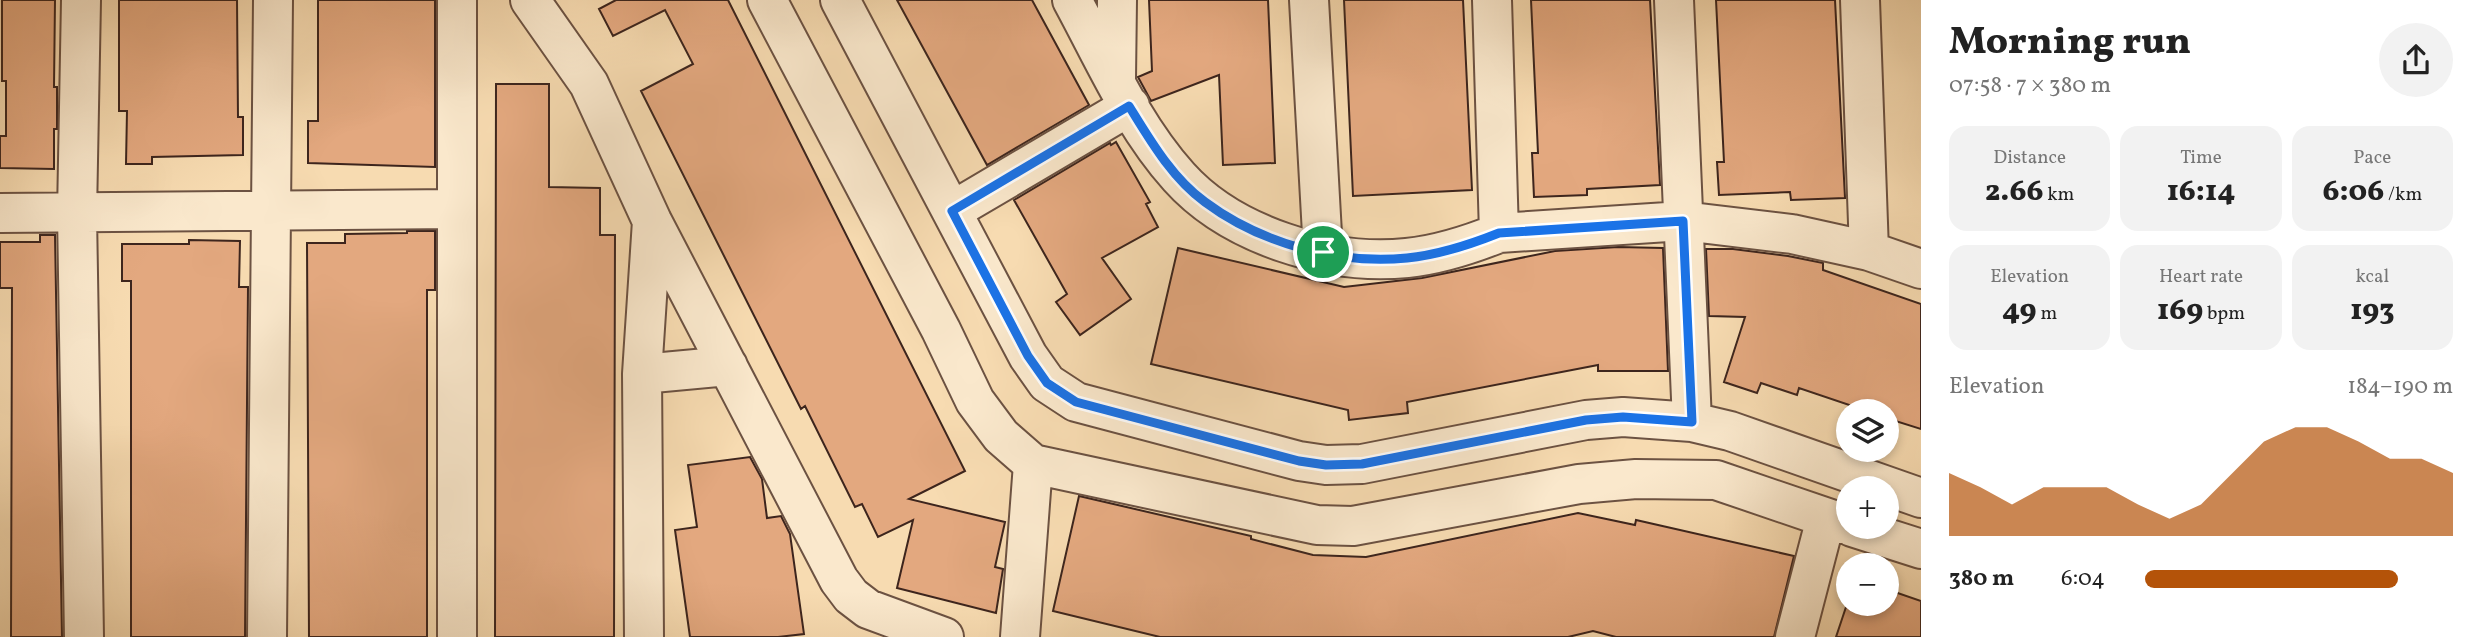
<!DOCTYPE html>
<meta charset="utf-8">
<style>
body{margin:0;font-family:Vollkorn,serif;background:#f2f2f2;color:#222;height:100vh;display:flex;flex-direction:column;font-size:26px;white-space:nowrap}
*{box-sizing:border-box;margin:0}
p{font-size:23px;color:#767676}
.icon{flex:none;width:38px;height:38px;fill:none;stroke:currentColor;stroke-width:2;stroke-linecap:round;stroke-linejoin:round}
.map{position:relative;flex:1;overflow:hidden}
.side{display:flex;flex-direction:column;background:#fff;width:560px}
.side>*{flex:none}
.tools{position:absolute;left:1836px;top:399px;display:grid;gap:14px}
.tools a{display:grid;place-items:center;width:63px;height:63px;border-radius:50%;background:#fff;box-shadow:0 4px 10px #0003;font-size:35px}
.pin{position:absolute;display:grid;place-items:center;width:60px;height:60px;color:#fff;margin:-30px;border:4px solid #fff;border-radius:50%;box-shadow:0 2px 7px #0007}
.round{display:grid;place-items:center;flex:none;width:74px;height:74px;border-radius:37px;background:#f2f2f2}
.headline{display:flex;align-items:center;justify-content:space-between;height:119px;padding:0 28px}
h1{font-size:38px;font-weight:800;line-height:52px}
.metrics{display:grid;grid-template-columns:repeat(3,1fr);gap:10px;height:119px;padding:7px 28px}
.metrics div{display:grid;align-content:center;border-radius:18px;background:#f2f2f2;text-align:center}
.metrics b{font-size:30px;font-weight:800}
.metrics small{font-size:19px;font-weight:400}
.metrics p{font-size:19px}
.chart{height:196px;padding:14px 28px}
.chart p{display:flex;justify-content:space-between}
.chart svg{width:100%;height:126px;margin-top:7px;fill:#b45309;opacity:.7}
ul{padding:0 28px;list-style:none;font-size:23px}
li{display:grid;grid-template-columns:112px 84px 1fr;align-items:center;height:52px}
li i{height:18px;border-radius:9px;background:#b45309}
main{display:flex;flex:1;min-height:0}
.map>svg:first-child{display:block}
.building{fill:#e3a87f;stroke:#3d251d;stroke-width:2}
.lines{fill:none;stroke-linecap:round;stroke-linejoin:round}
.minor-casing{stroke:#6c5242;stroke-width:42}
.minor{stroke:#fae8cc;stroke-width:38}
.route-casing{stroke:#fff;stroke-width:14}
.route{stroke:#1a73e8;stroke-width:9}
</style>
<main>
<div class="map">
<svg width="1921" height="637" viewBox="0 0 1921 637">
<rect width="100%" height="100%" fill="#f7dbb1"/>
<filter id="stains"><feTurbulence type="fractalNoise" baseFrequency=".00286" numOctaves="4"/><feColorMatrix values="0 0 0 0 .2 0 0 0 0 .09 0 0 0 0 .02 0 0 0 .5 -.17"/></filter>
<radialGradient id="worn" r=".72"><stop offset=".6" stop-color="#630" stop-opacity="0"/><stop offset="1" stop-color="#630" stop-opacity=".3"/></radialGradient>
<path class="building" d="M2 0H55L54 87H57V129H54V169L0 168V136H6V81H2Z
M119 0H237L238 117H243V155L152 157V164H126L127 111H119Z
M318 0H435V167L308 163V121H318Z
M616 0H728L965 471 909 499 1005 522 995 567 1003 569 996 613 897 588 913 520 878 537 862 504 855 507 805 406 801 409 641 91 693 64 665 10 613 36 599 9Z
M897 0H1032L1089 105 987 165Z
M1149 0H1268L1275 163 1223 165 1219 75 1151 101 1138 77 1152 71Z
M1344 0H1463L1472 190 1353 196Z
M1531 0H1650L1660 185 1587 189V195L1534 197 1532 153H1538Z
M1716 0H1835L1845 198 1791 200 1790 192 1719 195 1717 162H1724Z
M496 84H549V187L600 188V235H615L614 637H495Z
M1116 142 1150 202 1146 204 1158 227 1102 258 1131 299 1080 335 1056 302 1067 294 1014 200 1110 143 1111 145Z
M407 231H435V290H427V637H309L307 243H345V234L407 233Z
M40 235H55L62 637H11L12 288H0V242H40Z
M189 240 240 241 239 287H248L245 637H131V281H122V244H189Z
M1618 247 1663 248 1668 371H1598V365L1407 402 1408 413 1349 420 1348 410 1151 364 1178 248 1344 287 1422 278 1555 251Z
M1706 249H1733L1788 256 1823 263V270L1921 304V429L1886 418V411H1867L1799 388 1797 395 1761 383 1757 393 1724 382 1745 317 1709 316Z
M750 457 762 479 767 518 781 516 790 534 804 634 778 637H690L675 530 697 527 688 465Z
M1079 496 1251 536V539L1313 555 1366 557 1578 513 1635 525 1636 520 1794 556 1774 637H1616L1593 631 1568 637H1160L1053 611Z
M1886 589 1921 601V637H1836L1848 601V604H1886Z"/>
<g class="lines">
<defs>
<path id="minor" d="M81 0 77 214 84 637
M530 0 589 84 652 221 839 580 851 596 868 609 944 637
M767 0 941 330 975 401 1001 436 1033 464 1317 525 1353 526 1579 484 1636 479 1716 480 1848 525
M840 0 1028 356 1047 383 1076 402 1299 461 1326 465 1362 464 1586 420 1623 417 1692 422 1730 431 1921 498
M1072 0C1104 59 1133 126 1179 177 1231 235 1329 266 1407 258 1438 255 1469 245 1499 233L1683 221 1792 234 1869 251 1921 269
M1309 0 1323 252
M1492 0 1499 233
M1674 0 1692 422
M1860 0 1869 251
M1116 78 1117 0
M952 211 1130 106
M0 213 456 209
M642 374 728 366
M1852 527 1921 549
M267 637 273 0
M457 637V0
M644 637 642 374 652 221
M1020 637 1033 464
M1795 637 1826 518"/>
</defs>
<use href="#minor" class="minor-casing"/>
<use href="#minor" class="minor"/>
</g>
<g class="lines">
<defs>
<path id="route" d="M1129 106C1150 140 1172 178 1205 202 1260 243 1338 265 1407 258 1438 255 1469 245 1499 233L1683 221 1692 422 1623 417 1586 420 1362 464 1326 465 1299 461 1076 402 1047 383 1028 356 952 211Z"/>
</defs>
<use href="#route" class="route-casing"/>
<use href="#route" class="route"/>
</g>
<rect width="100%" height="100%" filter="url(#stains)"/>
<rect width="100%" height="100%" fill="url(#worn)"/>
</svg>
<div class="tools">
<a><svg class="icon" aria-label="layers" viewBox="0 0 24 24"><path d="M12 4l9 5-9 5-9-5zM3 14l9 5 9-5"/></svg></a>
<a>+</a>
<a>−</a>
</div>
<div class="pin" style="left:1323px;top:252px;background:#1e9e55"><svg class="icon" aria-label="arrive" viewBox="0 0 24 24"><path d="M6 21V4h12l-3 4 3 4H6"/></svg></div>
</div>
<section class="side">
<div class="headline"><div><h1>Morning run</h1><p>07:58 · 7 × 380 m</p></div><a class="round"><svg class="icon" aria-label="share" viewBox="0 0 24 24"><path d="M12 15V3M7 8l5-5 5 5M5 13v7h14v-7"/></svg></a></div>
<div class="metrics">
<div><p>Distance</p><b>2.66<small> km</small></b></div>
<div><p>Time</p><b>16:14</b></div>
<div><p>Pace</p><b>6:06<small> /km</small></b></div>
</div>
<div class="metrics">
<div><p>Elevation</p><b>49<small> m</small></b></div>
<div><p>Heart rate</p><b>169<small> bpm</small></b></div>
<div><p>kcal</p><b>193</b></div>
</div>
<div class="chart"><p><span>Elevation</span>184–190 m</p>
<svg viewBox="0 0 160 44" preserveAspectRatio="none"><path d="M0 44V22L10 27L20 33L30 27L40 27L50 27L60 33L70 38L80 33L90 22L100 11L110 6L120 6L130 11L140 17L150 17L160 22V44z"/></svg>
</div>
<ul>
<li><b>380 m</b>6:04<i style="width:82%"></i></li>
</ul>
</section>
</main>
